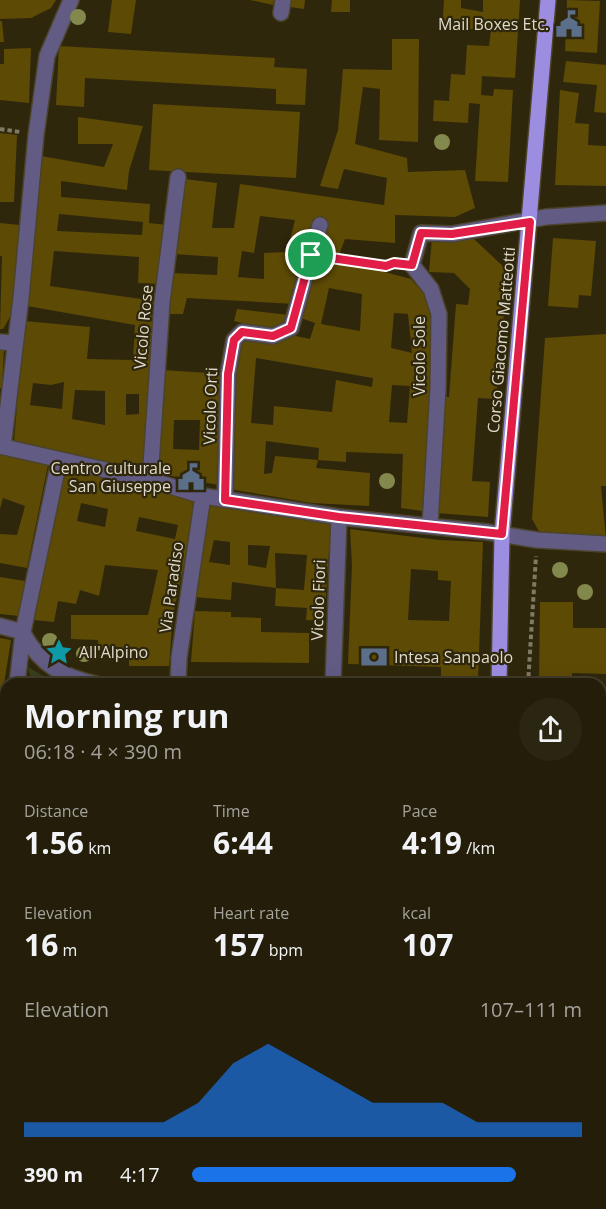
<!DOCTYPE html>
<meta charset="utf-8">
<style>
body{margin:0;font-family:"Open Sans",sans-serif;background:#2b2612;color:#f1f3f6;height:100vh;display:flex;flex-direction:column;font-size:22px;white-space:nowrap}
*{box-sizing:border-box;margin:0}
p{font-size:20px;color:#a3a29c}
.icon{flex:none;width:33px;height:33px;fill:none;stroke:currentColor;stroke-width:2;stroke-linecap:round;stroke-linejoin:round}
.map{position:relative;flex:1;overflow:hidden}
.sheet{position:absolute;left:0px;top:678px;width:606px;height:531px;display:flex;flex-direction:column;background:#231d09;border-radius:18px 18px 0 0;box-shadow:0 6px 24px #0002,0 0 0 2px #403b2a}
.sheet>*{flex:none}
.pin{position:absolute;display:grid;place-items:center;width:51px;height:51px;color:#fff;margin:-26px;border:3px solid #fff;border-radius:50%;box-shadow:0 2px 6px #0007}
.round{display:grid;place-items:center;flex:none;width:63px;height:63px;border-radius:32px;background:#2b2612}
.overview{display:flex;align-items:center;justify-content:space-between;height:102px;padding:0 24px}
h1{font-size:33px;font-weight:700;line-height:45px}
.figures{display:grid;grid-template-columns:repeat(3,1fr);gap:9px;height:102px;padding:6px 24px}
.figures div{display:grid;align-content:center}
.figures b{font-size:30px;font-weight:700}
.figures small{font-size:16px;font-weight:400}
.figures p{font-size:16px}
.chart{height:168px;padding:12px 24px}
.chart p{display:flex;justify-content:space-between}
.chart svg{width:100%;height:108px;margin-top:6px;fill:#1a73e8;opacity:.7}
ul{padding:0 24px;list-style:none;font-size:20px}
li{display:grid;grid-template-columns:96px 72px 1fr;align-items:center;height:45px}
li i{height:15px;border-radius:8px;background:#1a73e8}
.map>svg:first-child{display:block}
.green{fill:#393f1b}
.building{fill:#5d4a05;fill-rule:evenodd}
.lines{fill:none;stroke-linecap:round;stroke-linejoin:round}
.minor-casing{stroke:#4b442b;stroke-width:18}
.major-casing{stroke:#4b442b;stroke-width:18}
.path{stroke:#807963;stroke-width:4;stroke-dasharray:4.5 3;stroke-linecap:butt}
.minor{stroke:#625b84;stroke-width:15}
.major{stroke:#9d8de1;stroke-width:15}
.tree{fill:#83884c}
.route-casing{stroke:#fff;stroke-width:12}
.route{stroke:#e11d48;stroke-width:8}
.labels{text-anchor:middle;stroke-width:4.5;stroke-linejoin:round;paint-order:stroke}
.poi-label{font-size:16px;fill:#dfdacb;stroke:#2f270c;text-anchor:end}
.street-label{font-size:16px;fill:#dfdacb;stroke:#2f270c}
</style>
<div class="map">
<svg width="606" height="1209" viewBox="0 0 606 1209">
<rect width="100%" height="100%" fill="#2f270c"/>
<path class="green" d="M28 667 54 682V684H32Z
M0 1120 5 1121 0 1209Z"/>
<path class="building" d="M0 0H56L51 8 31 18 0 19Z
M112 0H136L131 34 108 32Z
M250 0H274L273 5Z
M284 0H305L304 9 283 6Z
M332 0H350V12H331Z
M444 0H461V8L483 12V0H520L515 78 482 76 481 95 493 96 494 89 513 90 508 182 475 181 480 104 469 103 468 123 433 121 434 100 449 101 451 74 465 75 467 45 489 46 491 30 442 28Z
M567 0 600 1 597 53 565 51Z
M0 21H2L4 42H0Z
M392 39H419L418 142 379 140 380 89 363 87 355 144 407 158 408 172 465 170 475 208 455 217 395 215V243L345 239 339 255 320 253 327 222 295 304 187 298 183 314H167L171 273 217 275 218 257 174 254 185 179 217 183 212 228H234L240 184 384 205 387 178 344 169 338 189 320 186 338 130 343 69 392 70ZM260 216 295 220 287 252 264 253V279L238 277 242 251 254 253Z
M59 46 275 58 274 67 307 69 305 105 276 104V89L85 78 84 107 56 105Z
M31 48 29 103 0 100V64H4V49Z
M566 61 606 65V113L594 112 597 85 563 82Z
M560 90 579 93 575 123 589 124 588 145 606 146V186L555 185Z
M153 104 300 112 296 178 149 170Z
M78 117 143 126 129 171 127 190 61 181V197L150 204 149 223 167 225 159 284 138 283 139 257 54 251 50 286 155 301 146 471 14 441 24 321 90 327 87 359 133 360 135 325 27 306 41 156 104 167 113 144H78ZM59 214 143 222 142 235 57 231ZM64 382 62 409 30 405 33 383 51 385ZM75 390 105 391V425L72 419ZM126 394H139V414L126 415Z
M0 133 17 135 14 202H0Z
M0 223 20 225 15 308 3 329H0L2 256H0Z
M432 238 474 239 508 271 496 399 478 398 472 481 490 482 488 517 436 513 441 396 449 397 456 304 468 305 470 289 454 273 429 272Z
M553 238 596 241 591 296 579 295 578 308 548 306Z
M316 261 381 271 411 279 431 301 434 362 422 511 401 508 403 454 346 452V462L318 460 319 448 266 441 264 474 272 473 275 456 318 460 316 468 370 473 369 506 312 503 229 489 238 347 248 337 283 341 287 334 310 339 315 323 298 317ZM329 288 362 294 360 331 321 324ZM394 313 408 314 412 353 391 348ZM256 358 373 378 372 387 336 380 332 412 274 406 273 425 251 423ZM392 385 410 386 407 423 389 422Z
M237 309 289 315 285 326 276 331 234 321Z
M606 334V486H601L606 539 541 535 532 519 545 338Z
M0 349H4L2 388H0Z
M163 370 223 374 218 485 157 473ZM174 420H200L199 450 173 449Z
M0 453 48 465 27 568 0 563V534L17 535 25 506 3 498 0 509Z
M65 467 198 501 173 615 169 666H129V648L98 649V640L71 639V615H148L158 570 105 565 99 596 80 590 76 604 58 601 54 622 33 620ZM81 503 108 509 105 527 77 521ZM139 517 178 525 175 539 136 531Z
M209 505 331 522 324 621 306 620 307 608 275 606 276 588 232 582 231 600 194 597ZM214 540 230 542V565L209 562ZM248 545 270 546 266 568 248 565ZM275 553 307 555 304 590 276 588Z
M350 529 439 540 483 542 478 681 441 680V667L348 664 352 565ZM411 569 438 571V580L451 581 449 621 408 620Z
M0 577 25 581 19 616 0 614Z
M540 602H573V628H606V674L572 673V684H539Z
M195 611 231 612V617L261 618V632L309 633V663L191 662Z
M0 638 11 640 1 703 0 702Z
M0 745H3L4 827H6V852L0 853Z
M600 752H606V776H600Z
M602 822H606V854H600Z
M600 982H606V1012L600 1011Z
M0 996H6L5 1119 0 1118Z
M600 1057H606V1103H600Z
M119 1203H186V1209H119Z
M303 1203 364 1204 424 1209H303Z
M40 1205 64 1206V1209H40Z"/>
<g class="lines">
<defs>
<path id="minor" d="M281 13 283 0
M0 342 15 343
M0 446 150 480 203 496 339 517 487 532 537 540 606 544
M3 447 21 298 36 135 47 56 71 0
M150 480 162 302 178 177
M225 500 228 374 234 340 242 332 273 336 291 328 320 225
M430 525 438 388 439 314 431 289 412 265 421 233 452 234 546 217 606 213
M0 626 23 632
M24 635C41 665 63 677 96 684
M17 684 23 632 59 461
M178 684 179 658 203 496
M333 684 339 517
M0 737 6 738
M600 876H606
M0 990H6
M579 1203 606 1205
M8 1209V1203"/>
<path id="major" d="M499 684 502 534 548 0
M486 1209V1203"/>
</defs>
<use href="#minor" class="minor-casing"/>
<use href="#major" class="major-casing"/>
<path class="path" d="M0 129 20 132
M327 257 386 266 396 263
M528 684 536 556
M514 1209V1203"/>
<use href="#minor" class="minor"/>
<use href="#major" class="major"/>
</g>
<g class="tree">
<circle cx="78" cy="17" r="8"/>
<circle cx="442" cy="142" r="8"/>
<circle cx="387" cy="481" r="8"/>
<circle cx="560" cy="570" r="8"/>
<circle cx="585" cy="592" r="8"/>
<circle cx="50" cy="641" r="8"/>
<circle cx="84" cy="654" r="8"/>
</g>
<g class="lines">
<defs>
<path id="route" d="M530 222 502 534 339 517 225 500 228 374 234 340 242 332 273 336 291 328 311 255 386 266 394 263 412 265 421 233 452 234Z"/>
</defs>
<use href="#route" class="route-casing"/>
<use href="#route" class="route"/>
</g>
<defs>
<symbol id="civic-bare" viewBox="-9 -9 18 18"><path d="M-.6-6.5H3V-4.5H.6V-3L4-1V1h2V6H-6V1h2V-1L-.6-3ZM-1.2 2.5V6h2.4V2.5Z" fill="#5c6f8a" stroke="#2f270c" stroke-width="2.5" paint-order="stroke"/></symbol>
<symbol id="sight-bare" viewBox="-9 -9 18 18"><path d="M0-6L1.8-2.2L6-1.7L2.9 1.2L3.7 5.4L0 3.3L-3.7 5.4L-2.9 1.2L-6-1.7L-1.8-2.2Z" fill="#0f9aa8" stroke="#2f270c" stroke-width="2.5" paint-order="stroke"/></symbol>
<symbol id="bank-bare" viewBox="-9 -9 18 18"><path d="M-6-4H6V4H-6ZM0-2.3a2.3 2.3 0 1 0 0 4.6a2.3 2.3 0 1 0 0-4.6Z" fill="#5c6f8a" stroke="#2f270c" stroke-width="2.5" paint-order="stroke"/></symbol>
</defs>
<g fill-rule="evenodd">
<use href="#civic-bare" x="550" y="5" width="38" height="38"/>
<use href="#civic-bare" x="172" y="458" width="38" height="38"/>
<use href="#sight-bare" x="40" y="633" width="38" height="38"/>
<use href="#bank-bare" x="355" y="638" width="38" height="38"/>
</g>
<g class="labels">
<g class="poi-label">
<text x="549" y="30">Mail Boxes Etc.</text>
<text x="171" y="474">Centro culturale<tspan x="171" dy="18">San Giuseppe</tspan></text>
<text x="79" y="658" text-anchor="start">All'Alpino</text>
<text x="394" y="663" text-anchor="start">Intesa Sanpaolo</text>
</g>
<g class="street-label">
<text transform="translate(143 327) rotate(-85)" y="6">Vicolo Rose</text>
<text transform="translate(501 340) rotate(-85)" y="6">Corso Giacomo Matteotti</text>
<text transform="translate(419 356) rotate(-90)" y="6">Vicolo Sole</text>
<text transform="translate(210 406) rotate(-88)" y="6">Vicolo Orti</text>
<text transform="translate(171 587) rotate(-82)" y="6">Via Paradiso</text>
<text transform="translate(318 600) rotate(-88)" y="6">Vicolo Fiori</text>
</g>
</g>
</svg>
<div class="pin" style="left:311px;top:255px;background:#1e9e55"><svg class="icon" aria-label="arrive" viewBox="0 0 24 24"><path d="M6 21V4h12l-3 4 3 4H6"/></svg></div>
<section class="sheet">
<div class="overview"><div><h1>Morning run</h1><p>06:18 · 4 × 390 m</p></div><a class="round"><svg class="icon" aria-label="share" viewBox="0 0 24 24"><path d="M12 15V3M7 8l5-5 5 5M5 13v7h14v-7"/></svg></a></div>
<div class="figures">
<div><p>Distance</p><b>1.56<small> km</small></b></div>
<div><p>Time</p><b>6:44</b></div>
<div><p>Pace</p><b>4:19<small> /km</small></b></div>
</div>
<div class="figures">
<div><p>Elevation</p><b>16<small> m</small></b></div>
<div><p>Heart rate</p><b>157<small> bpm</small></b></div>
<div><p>kcal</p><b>107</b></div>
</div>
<div class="chart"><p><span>Elevation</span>107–111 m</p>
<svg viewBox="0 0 160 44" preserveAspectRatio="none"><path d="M0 44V38L10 38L20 38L30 38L40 38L50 30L60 14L70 6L80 14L90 22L100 30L110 30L120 30L130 38L140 38L150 38L160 38V44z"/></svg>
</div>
<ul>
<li><b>390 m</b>4:17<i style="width:83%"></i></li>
</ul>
</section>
</div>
